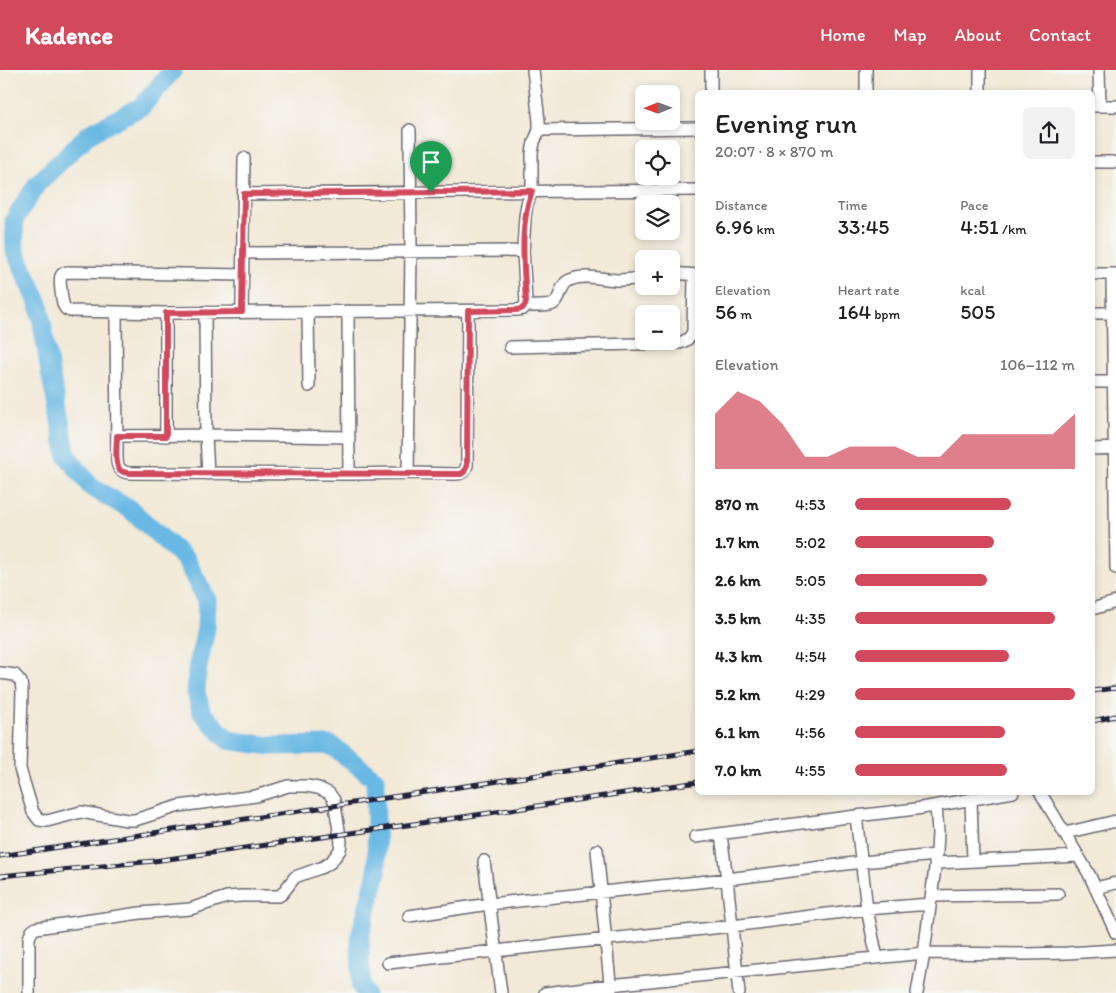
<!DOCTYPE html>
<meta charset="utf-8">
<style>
body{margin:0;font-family:Itim,sans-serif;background:#f2f2f2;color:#202124;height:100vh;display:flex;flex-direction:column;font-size:19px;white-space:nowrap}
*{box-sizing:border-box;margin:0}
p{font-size:16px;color:#757577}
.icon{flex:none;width:28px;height:28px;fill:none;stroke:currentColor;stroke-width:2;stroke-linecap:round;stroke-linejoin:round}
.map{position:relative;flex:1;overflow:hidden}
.details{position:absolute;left:695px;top:20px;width:400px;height:705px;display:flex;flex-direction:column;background:#fff;border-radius:8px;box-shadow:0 2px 8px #0003}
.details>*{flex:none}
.needle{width:32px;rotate:269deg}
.tools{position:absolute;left:635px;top:15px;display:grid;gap:10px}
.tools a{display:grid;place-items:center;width:45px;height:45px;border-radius:8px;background:#fff;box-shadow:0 2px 8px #0003;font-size:25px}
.pin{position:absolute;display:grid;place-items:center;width:42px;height:42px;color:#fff;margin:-51px -21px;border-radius:50% 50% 50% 0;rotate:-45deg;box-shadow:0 0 5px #0007}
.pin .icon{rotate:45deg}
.round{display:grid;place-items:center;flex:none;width:52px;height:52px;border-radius:8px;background:#f2f2f2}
.headline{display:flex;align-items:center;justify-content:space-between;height:85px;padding:0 20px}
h1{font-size:28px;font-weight:600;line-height:38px}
.figures{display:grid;grid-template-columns:repeat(3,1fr);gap:8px;height:85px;padding:5px 20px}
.figures div{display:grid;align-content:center}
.figures b{font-size:21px;font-weight:600}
.figures small{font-size:14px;font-weight:400}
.figures p{font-size:14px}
.chart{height:140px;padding:10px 20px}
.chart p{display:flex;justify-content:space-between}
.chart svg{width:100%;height:90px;margin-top:5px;fill:#d1495b;opacity:.7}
ul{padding:0 20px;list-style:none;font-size:16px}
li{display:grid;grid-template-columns:80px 60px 1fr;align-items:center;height:38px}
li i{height:12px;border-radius:6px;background:#d1495b}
header{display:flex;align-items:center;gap:30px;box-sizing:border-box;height:70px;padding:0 25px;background:#d1495b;color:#fff}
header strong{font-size:24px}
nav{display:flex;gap:28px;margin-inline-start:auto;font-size:18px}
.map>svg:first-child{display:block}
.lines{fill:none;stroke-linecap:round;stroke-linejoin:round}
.river{stroke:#6ab9e4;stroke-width:19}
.minor-casing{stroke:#6b6872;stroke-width:14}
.minor{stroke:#fff;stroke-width:11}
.rail-casing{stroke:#22223b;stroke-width:5}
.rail{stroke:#f6f6f2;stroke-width:3;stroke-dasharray:9;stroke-linecap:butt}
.route-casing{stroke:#fff;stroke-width:10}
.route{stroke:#d1495b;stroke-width:6}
</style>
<header>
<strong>Kadence</strong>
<nav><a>Home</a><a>Map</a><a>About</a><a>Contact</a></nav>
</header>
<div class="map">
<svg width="1116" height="923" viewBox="0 0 1116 923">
<rect width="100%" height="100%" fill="#f6f6f2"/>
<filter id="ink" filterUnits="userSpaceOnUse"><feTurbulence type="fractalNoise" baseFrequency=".02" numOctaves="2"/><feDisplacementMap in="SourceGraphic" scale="10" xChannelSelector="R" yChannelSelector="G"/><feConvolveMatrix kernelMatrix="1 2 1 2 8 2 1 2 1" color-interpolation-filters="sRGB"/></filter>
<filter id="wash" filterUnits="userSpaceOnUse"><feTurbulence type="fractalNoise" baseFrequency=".0096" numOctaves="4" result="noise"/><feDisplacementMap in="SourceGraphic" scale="20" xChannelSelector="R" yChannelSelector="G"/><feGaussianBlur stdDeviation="1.12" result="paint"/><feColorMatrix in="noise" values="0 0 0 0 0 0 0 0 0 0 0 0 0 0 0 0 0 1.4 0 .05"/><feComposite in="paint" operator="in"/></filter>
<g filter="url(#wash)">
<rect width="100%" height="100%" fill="#f2e9d7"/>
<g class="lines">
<path class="river" d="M173 0 142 36 89 64 37 114 14 150 15 181 39 234 50 302 67 386 91 417 131 440 186 490 207 530 206 558 197 602 196 623 202 643 228 670 271 676 331 675 375 709 377 802 360 866 361 916 365 923"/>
</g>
</g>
<g filter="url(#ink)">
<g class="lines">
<defs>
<path id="minor" d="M711 0V22
M866 0V22
M1099 0 1100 36
M980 22V0
M1092 36H1116
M539 60 698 58
M1092 92H1113
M244 124 698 120
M243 183 523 181
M671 203 698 205
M1092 204H1116
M1112 204 1116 498
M243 205 68 202C64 203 63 202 61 206 59 210 62 232 64 236 66 240 67 240 71 241L166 243 516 240 523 239 525 236C532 236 547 237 553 234 562 229 559 214 570 210 584 204 602 209 617 210 626 210 635 209 644 208
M525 236 526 232 523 181 525 147 527 134 532 121V83L534 72 539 60V51L533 0
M348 241 349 404
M205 242 206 365 208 404
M242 242 244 88
M308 242 309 316
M116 243 117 390C117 399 123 403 131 403L349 404 408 403 455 404C462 404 465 402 467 395L468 241
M1092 243H1116
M510 277 680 273C687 270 691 268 693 261L694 205
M1092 312H1116
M117 366 206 365 349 367
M166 366V243
M1092 379 1116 378
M408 403 411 182 410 60
M1092 539 1116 532
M0 603 15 605 21 612 22 620 20 699 33 742 39 750 47 751 81 742 127 750H135L179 736 256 726 288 716H307L318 718 329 723 334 730 341 772 340 780 331 792 323 797 295 807 282 824 279 826H241L227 827 190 839 140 843 36 858 32 861 29 868V923
M1040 722 1089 804 1116 863
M971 730 973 791
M856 746 867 839 877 888
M1065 763 1116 751
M721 765 727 809 739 923
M695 767 856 746 916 739 1013 722
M597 780 611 923
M484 791 501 923
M935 793 1078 786
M1095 818 1116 813
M932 826 1058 824
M409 846 489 834 727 809 862 792 936 785
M388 893 495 881 732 856 867 839 930 834
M545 923 610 915 924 883 1026 884 1067 883 1116 880
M917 923 924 883 937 782 938 762 936 736"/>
</defs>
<use href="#minor" class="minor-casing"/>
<use href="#minor" class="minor"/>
<defs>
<path id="rail" d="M1092 621 1116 618
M1092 651 1116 646
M0 786 698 681
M0 806 154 791 456 748 698 712"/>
</defs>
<use href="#rail" class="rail-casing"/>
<use href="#rail" class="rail"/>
</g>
</g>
<g class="lines" filter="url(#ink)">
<defs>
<path id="route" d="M532 121C519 156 524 195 526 232 525 238 522 240 516 240L468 241 467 395 464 402 461 404 132 403C127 403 123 403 120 400 114 394 117 374 117 366H166V243L242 242 244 124Z"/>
</defs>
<use href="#route" class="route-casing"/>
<use href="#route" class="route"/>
</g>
</svg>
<div class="tools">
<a><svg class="needle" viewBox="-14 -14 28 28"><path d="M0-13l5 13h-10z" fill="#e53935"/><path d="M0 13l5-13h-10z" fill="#757577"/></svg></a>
<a><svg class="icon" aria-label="locate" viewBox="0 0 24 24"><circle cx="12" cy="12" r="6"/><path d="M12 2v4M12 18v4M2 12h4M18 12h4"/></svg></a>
<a><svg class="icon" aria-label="layers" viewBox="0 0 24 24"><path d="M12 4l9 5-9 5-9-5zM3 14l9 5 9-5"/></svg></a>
<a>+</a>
<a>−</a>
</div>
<div class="pin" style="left:431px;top:122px;background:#1e9e55"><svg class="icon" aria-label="arrive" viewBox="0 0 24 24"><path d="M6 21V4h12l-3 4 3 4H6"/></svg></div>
<section class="details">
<div class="headline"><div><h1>Evening run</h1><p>20:07 · 8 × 870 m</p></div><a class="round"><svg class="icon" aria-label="share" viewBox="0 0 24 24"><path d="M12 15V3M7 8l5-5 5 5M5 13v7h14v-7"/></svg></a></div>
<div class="figures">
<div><p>Distance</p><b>6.96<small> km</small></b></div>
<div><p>Time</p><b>33:45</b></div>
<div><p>Pace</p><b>4:51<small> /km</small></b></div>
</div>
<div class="figures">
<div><p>Elevation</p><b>56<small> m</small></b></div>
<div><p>Heart rate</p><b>164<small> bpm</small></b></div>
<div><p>kcal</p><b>505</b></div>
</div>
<div class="chart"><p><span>Elevation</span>106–112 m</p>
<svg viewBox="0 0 160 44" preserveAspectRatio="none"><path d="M0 44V17L10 6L20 11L30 22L40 38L50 38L60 33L70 33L80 33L90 38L100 38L110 27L120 27L130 27L140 27L150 27L160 17V44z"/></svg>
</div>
<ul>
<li><b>870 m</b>4:53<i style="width:71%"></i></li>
<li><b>1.7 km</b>5:02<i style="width:63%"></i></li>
<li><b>2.6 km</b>5:05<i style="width:60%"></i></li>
<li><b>3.5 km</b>4:35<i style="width:91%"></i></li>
<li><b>4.3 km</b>4:54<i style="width:70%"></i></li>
<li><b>5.2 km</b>4:29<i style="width:100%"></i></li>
<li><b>6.1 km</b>4:56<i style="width:68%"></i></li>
<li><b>7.0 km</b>4:55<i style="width:69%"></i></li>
</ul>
</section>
</div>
